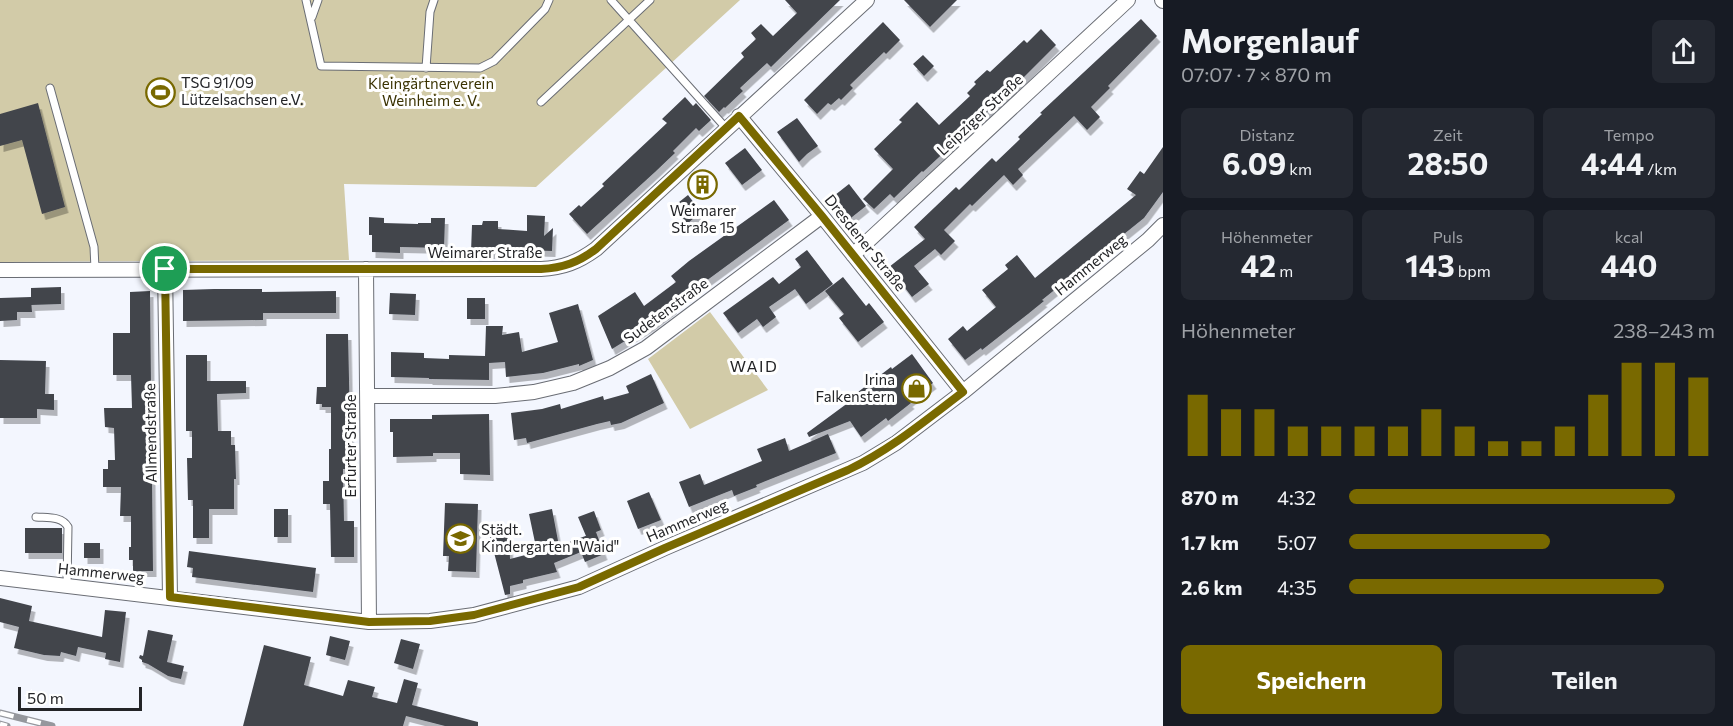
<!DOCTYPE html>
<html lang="de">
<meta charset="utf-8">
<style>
body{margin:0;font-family:Commissioner,sans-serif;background:#242831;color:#f1f3f6;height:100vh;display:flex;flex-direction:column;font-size:22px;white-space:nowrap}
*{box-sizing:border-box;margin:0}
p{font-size:20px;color:#9ea1a6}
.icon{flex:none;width:33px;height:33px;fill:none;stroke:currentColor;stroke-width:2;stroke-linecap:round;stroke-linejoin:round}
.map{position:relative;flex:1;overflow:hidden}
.side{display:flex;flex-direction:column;background:#171b24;width:570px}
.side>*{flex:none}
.scale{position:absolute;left:18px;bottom:15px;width:124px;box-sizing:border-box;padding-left:6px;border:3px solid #232427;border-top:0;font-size:16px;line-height:21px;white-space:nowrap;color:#232427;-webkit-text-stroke:4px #fff;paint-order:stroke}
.pin{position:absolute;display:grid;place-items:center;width:51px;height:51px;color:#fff;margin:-26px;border:3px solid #fff;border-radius:50%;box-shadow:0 2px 6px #0007}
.round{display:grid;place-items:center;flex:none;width:63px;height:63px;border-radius:9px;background:#242831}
.head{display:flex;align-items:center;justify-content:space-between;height:102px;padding:0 18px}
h1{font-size:33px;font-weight:700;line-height:45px}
.figures{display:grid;grid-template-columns:repeat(3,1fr);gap:9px;height:102px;padding:6px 18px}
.figures div{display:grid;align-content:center;border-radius:9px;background:#242831;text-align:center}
.figures b{font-size:30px;font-weight:700}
.figures small{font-size:16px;font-weight:400}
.figures p{font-size:16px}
.chart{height:168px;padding:12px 18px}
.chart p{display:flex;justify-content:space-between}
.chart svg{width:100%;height:108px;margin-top:6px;stroke:#796900;stroke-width:6}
.action{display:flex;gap:12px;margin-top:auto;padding:12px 18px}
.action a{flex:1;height:69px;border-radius:9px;background:#796900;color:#fff;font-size:24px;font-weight:700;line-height:69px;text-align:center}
.action a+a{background:#242831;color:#f1f3f6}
ul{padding:0 18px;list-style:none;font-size:20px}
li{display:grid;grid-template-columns:96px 72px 1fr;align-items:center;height:45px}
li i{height:15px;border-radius:8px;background:#796900}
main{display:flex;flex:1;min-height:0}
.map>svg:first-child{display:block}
.green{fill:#d2cba8}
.building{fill:#42454c;filter:url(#shadow)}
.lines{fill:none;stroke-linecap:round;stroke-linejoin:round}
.lane-casing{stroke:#6a6d74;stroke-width:9}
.street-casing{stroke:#6a6d74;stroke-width:16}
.lane{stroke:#fff;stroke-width:7}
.street{stroke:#fff;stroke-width:14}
.rail-casing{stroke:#95979d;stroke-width:7}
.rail{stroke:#fff;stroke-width:4.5;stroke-dasharray:14;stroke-linecap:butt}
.route-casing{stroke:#fff;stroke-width:12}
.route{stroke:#796900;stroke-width:8}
.labels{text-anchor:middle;stroke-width:6;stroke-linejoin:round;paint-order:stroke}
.poi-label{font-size:15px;fill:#232427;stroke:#fff;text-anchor:start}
.park-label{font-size:15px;fill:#3b3303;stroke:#fff}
.street-label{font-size:15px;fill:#232427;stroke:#fff}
.neighbourhood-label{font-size:16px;letter-spacing:1.5px;fill:#232427;stroke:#fff}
</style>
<main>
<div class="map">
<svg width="1163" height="726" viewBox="0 0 1163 726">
<defs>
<filter id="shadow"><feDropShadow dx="3.5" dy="6" stdDeviation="0" flood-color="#0004"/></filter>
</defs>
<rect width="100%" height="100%" fill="#f3f6fe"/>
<path class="green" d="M0 0H740L536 187 344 184 349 260 0 262Z
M710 312 768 390 690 429 648 359Z"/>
<path class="building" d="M785 0H840L771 67 767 63 740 88 743 91 725 108 724 107 719 112 704 96 744 57 741 53 756 39 751 33 761 24 773 36 797 13Z
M904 0H957L930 27Z
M1141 19 1157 36 1108 86 1110 88 1091 107 1100 117 1087 130 1074 116 1018 169 1023 175 1013 185 1004 175 972 206 970 204 944 230 955 241 941 255 935 249 914 266 929 284 912 297 889 267 925 239 914 227 956 187 959 190 992 158 996 162 1020 139 1018 137 1042 114 1040 113Z
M883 22 900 40 886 54 884 52 850 85 853 88 841 100 839 98 831 105 828 103 817 114 804 100Z
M1041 29 1056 45 1009 92 923 172 922 171 894 198 890 194 874 209 863 199 893 169 874 149 902 122 899 120 917 102 939 125 970 96 967 93 976 84 974 82 987 70 990 72 1024 40 1027 43Z
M923 55 934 66 924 76 913 64Z
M685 97 693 106 696 103 711 120 699 131 696 128 673 151 675 153 655 172 587 234 569 214 579 205 581 207 604 186 602 184 667 123 662 119Z
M38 103 65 207 42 214 22 140 0 146V114Z
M797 118 818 146 807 154 799 162 777 132Z
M1163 147V192L1144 218 1042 300 1044 301 1028 314 982 350 981 348 965 360 948 339 963 326 967 331 996 307 982 290 1008 269 1005 265 1017 255 1035 278 1136 195 1127 189 1140 171 1144 174Z
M745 148 762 170 742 185 725 163Z
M849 184 866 206 847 221 830 199Z
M688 195 701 212 687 224 674 206Z
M774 200 789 220 672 306 673 308 651 325 612 349 598 316 635 292 644 306 676 282 671 276 689 261Z
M527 215 545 216 544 236 553 228 552 251 522 250V248L497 247V249H492V253L471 252 472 225H482L483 221H498V229L527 231Z
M369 217 384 218V223L418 224V223H431V218H445L444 248 400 247V253L372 252V235H369Z
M807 250 833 284 806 304 795 289 769 307 776 317 763 327 757 319 738 333 723 313 773 277 779 284 801 267 795 259Z
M843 277 866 306 869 303 884 322 858 342 839 318 844 314 825 291Z
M61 287V304L31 305V299L32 312H17V320L0 321V298L31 297V288Z
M214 289H262V292L336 291V313H263V320L183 321V290Z
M150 291 153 571H133V560H129V547H131V516H120L121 487H103V469H108V460H115L114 428 105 427 104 408H132L131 375H113V333H130V292Z
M390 293 416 294 415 315 389 314Z
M467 298H485V319H467Z
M578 304 593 360 579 366V364L543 373 506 377 505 362 489 363V380L429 379V378L391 377V352L424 353V358L449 359V355L485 356 486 326H503L502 335 519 332 522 352 558 342 549 313Z
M326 334H348L351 469H343L344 521H354V557H331L330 504H323V481H329V449H331V407H322V404H316L317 387H326Z
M912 354 933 383 909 401 911 403 888 421 886 418 861 437 850 421 809 437 807 433 860 394 858 392 891 367 892 369Z
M186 355H207V381H246V393L217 394 218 431H231V445H235L236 479H234V509H209V538H193V500H188L187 458H192V431H186Z
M0 360 46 361 45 394H54V410L37 409V418H0Z
M651 374 664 403 621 423 611 425 610 421 597 424 527 443 526 438 514 440 511 413 542 409 560 404 561 409 603 396 604 400 629 393 626 386Z
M489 414 490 475 460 474V453H433V456L393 457V432H390V419H432V415Z
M828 434 836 453 756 485 757 487 734 496 732 490 689 507 679 482 700 474 704 485 762 461 757 449 785 438 789 451Z
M649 492 661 520 638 529 627 501Z
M445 503 478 504 476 572 448 571 449 556H443Z
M274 509H288V537H274Z
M552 509 559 546 596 532 604 554 585 562 581 552 554 563 557 572 523 580V583L510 586V594L505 595 490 537H509L510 559 537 552 529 514Z
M594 511 601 530 586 536 578 517Z
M25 528H62V553H25Z
M84 543H100V558H84Z
M189 551 316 568 313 592 192 577 193 568 187 567Z
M0 598 32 606 29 621 102 637 105 610 126 612 120 662 105 659 106 653 78 647 76 656 61 652 60 656 44 655 14 648 19 627 0 622Z
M148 630 173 635 167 662 184 666 181 679 168 676 148 664 142 662V660L139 658 140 655 143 656Z
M330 636 350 641 345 660 326 655Z
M401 639 420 644 413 669 394 663Z
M264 645 311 657 304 685 343 696 348 680 375 687 372 697 397 703 404 679 418 683 412 705 478 722V726H445L406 716 403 726H243Z"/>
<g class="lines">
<defs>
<path id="lane" d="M306 0 321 66 480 68 494 61 545 9 549 0
M611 0 726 128
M312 17 318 0
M426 68 430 12 434 0
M50 88 94 247 95 269
M541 102 650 0
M36 517C47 518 62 516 68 527L67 585"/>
<path id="street" d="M1162 0 1163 1
M739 116 822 216 963 392
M853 255 1128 0
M165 269 170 597
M366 269 369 622
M0 270 541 269C563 268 578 262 596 249L867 0
M368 396H495L534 392 573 383 610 368 646 348 822 216
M0 578 369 622 430 621 474 615 579 587 665 548 863 463 896 443 963 392 1148 240 1163 225"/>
</defs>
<use href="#lane" class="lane-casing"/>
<use href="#street" class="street-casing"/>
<use href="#lane" class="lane"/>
<use href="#street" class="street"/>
<defs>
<path id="rail" d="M0 713 52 726
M0 724 7 726"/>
</defs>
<use href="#rail" class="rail-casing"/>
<use href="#rail" class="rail"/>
</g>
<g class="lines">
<defs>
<path id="route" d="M739 116 822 216 963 392C926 420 890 450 848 470L665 548 579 587 474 615 430 621 369 622 170 597 165 269H541C563 268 579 262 596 249Z"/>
</defs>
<use href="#route" class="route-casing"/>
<use href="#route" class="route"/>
</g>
<defs>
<symbol id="stadium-ring" viewBox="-11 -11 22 22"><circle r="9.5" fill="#fff" stroke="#796900" stroke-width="1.5"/><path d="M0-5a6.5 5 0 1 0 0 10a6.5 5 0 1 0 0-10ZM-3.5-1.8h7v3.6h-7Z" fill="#796900"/></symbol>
<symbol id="building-ring" viewBox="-11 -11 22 22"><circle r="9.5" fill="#fff" stroke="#796900" stroke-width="1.5"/><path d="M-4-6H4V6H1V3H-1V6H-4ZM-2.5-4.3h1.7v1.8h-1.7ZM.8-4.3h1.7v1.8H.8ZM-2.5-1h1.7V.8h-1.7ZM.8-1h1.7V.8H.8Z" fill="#796900"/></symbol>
<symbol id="shop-ring" viewBox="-11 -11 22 22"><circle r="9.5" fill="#fff" stroke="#796900" stroke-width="1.5"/><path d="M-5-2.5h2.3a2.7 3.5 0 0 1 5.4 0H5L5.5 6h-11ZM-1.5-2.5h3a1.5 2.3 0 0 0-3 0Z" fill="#796900"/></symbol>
<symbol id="school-ring" viewBox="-11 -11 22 22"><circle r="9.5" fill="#fff" stroke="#796900" stroke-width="1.5"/><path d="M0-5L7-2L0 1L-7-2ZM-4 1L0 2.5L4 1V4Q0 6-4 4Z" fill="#796900"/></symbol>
</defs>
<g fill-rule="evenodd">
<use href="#stadium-ring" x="144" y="76" width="33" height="33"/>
<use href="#building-ring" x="686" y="168" width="33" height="33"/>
<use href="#shop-ring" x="900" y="372" width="33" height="33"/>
<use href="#school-ring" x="444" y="522" width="33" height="33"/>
</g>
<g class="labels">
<g class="poi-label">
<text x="181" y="88">TSG 91/09<tspan x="181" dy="17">Lützelsachsen e.V.</tspan></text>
<text x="703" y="216" text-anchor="middle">Weimarer<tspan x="703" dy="17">Straße 15</tspan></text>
<text x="895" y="385" text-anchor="end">Irina<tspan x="895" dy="17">Falkenstern</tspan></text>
<text x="481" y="535">Städt.<tspan x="481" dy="17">Kindergarten "Waid"</tspan></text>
</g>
<g class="park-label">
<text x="431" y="89">Kleingärtnerverein<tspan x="431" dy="17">Weinheim e. V.</tspan></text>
</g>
<g class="street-label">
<text transform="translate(980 115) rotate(-43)" y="5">Leipziger Straße</text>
<text transform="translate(865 243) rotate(51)" y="5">Dresdener Straße</text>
<text x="485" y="258">Weimarer Straße</text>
<text transform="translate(1091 265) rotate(-39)" y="5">Hammerweg</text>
<text transform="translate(666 311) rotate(-36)" y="5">Sudetenstraße</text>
<text transform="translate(151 433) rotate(-91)" y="5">Allmendstraße</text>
<text transform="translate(351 446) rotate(-90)" y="5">Erfurter Straße</text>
<text transform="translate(687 521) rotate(-23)" y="5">Hammerweg</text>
<text transform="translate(101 573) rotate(6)" y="5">Hammerweg</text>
</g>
<g class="neighbourhood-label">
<text x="754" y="372">WAID</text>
</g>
</g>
</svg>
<div class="scale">50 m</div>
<div class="pin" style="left:165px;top:269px;background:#1e9e55"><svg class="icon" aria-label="arrive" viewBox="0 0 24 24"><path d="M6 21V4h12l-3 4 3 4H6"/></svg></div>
</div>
<section class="side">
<div class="head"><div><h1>Morgenlauf</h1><p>07:07 · 7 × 870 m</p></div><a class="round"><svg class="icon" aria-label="share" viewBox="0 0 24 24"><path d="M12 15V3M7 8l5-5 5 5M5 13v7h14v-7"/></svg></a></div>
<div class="figures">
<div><p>Distanz</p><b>6.09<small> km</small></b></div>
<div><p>Zeit</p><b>28:50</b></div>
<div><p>Tempo</p><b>4:44<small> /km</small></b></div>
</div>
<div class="figures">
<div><p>Höhenmeter</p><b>42<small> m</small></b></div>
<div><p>Puls</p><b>143<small> bpm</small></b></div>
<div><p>kcal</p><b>440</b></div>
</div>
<div class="chart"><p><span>Höhenmeter</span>238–243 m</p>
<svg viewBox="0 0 160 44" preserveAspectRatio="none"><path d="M5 44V19M15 44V25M25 44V25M35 44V32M45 44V32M55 44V32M65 44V32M75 44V25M85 44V32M95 44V38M105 44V38M115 44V32M125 44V19M135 44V6M145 44V6M155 44V12"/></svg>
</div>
<ul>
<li><b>870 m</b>4:32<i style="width:89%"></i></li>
<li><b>1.7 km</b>5:07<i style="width:55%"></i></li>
<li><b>2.6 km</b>4:35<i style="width:86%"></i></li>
</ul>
<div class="action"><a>Speichern</a><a>Teilen</a></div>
</section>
</main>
